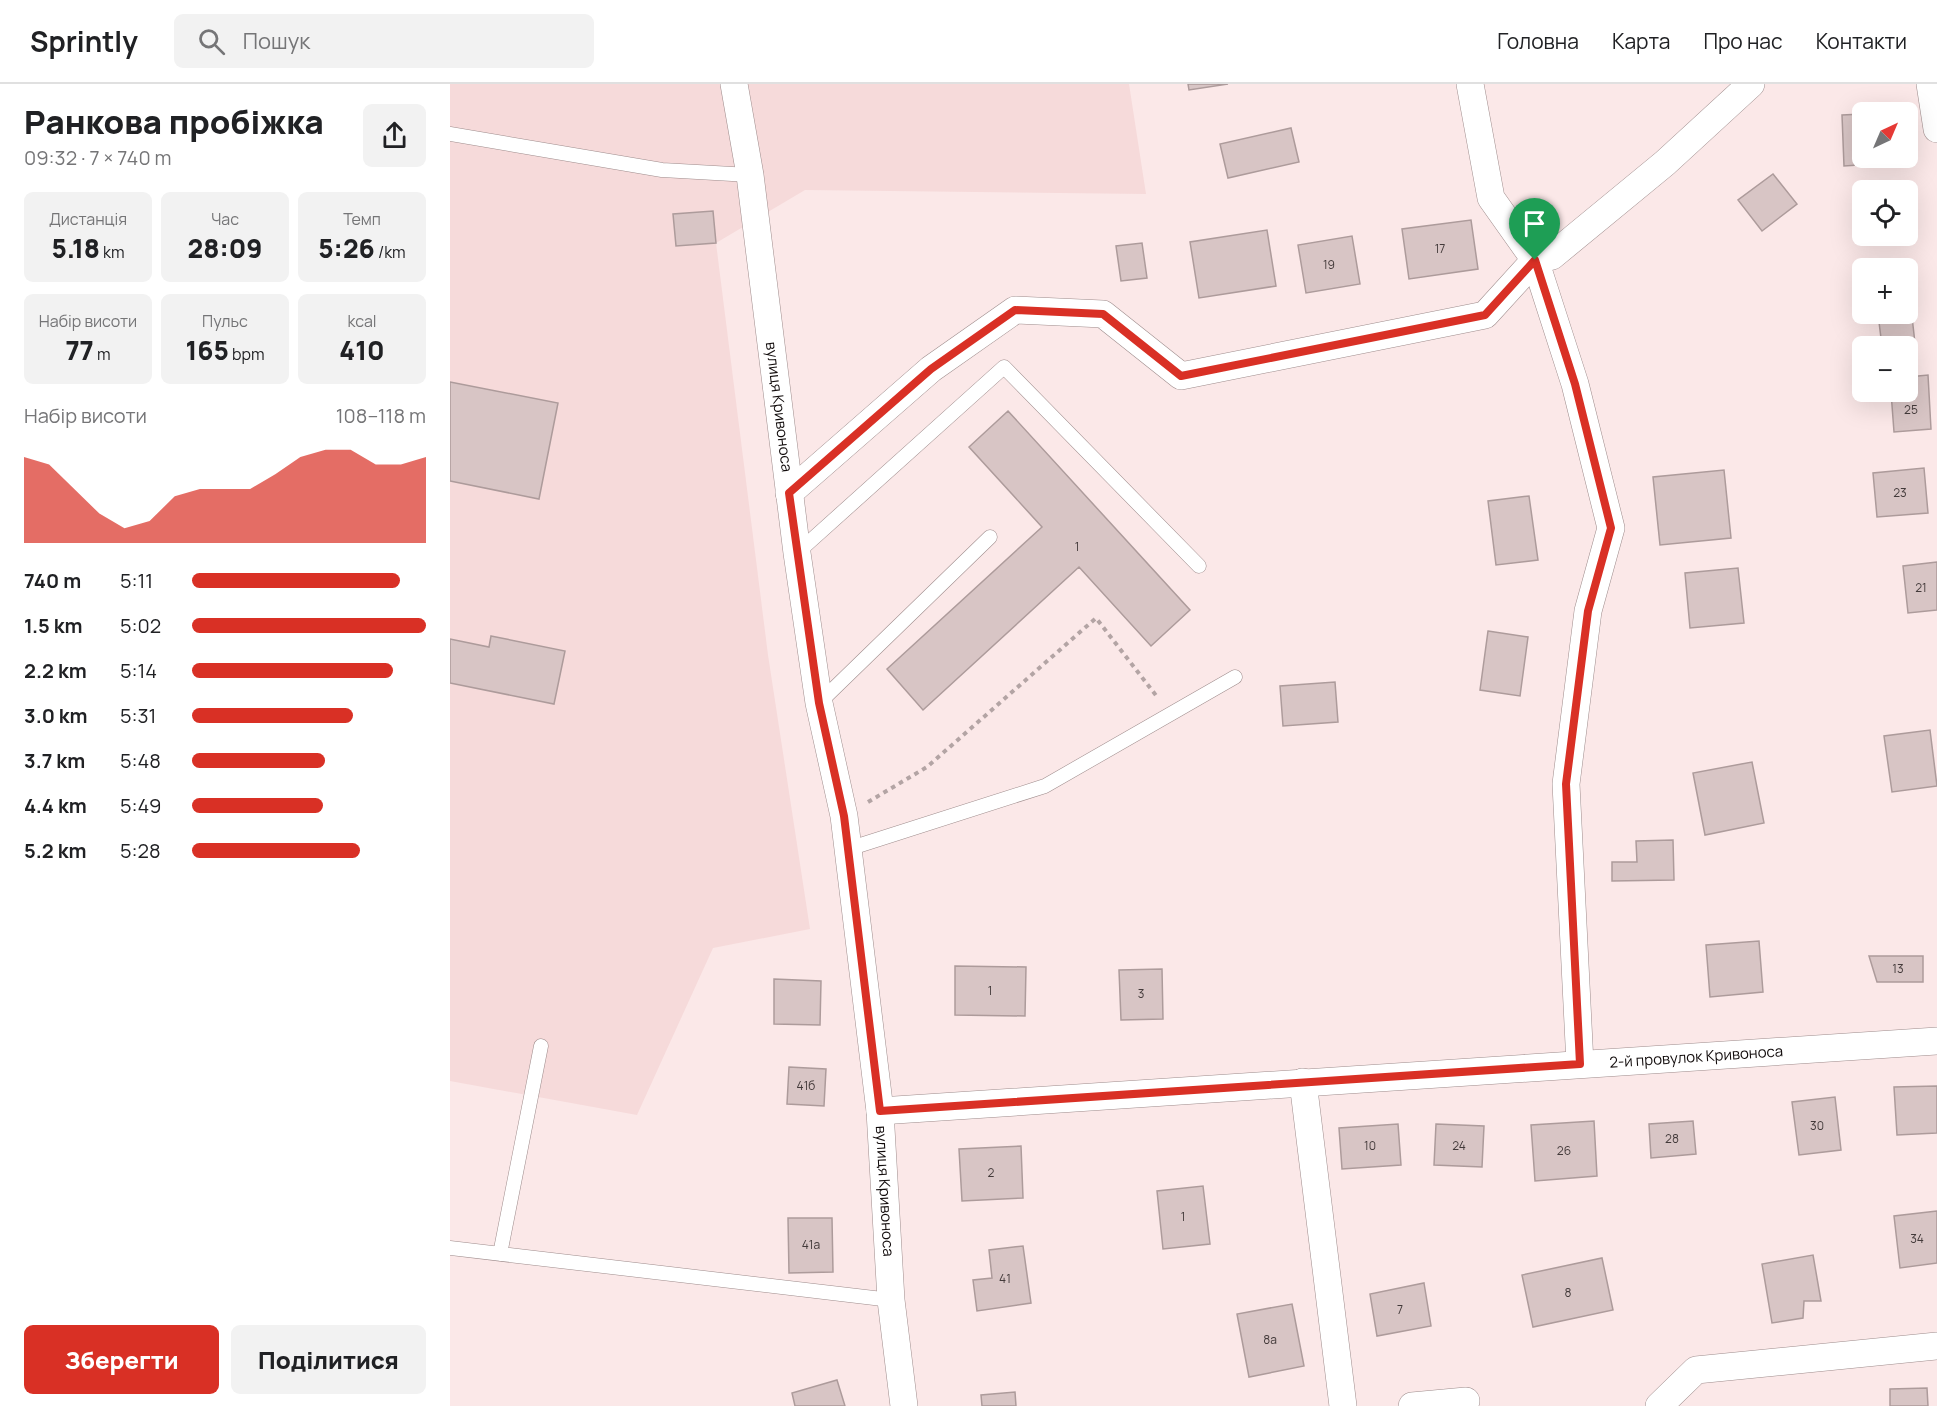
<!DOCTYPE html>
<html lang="uk">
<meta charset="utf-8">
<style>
body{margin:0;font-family:Manrope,sans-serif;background:#f2f2f2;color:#202124;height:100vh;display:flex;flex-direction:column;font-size:22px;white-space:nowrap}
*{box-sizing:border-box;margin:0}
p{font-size:20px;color:#757577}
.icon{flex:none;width:33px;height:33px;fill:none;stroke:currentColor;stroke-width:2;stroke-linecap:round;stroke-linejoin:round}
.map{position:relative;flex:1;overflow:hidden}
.sheet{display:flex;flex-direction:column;background:#fff;width:450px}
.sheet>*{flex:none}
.needle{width:39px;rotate:44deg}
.buttons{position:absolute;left:1402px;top:18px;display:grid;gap:12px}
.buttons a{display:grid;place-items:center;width:66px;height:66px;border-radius:9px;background:#fff;box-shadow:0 6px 24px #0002;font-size:30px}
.pin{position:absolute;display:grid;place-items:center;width:51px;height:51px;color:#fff;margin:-62px -26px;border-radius:50% 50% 50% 0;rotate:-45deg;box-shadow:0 0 6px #0007}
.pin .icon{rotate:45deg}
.round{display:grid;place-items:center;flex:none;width:63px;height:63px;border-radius:9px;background:#f2f2f2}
.summary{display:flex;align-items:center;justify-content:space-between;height:102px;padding:0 24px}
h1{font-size:33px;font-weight:800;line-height:45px}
.metrics{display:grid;grid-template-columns:repeat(3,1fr);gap:9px;height:102px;padding:6px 24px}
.metrics div{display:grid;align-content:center;border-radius:9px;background:#f2f2f2;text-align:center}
.metrics b{font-size:26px;font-weight:800}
.metrics small{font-size:16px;font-weight:400}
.metrics p{font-size:16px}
.chart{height:168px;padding:12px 24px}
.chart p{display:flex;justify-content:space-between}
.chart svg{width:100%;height:108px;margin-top:6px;fill:#d93025;opacity:.7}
.action{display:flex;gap:12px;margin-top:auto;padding:12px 24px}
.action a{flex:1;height:69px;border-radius:9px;background:#d93025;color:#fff;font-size:24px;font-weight:800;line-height:69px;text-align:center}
.action a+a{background:#f2f2f2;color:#202124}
ul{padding:0 24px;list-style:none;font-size:20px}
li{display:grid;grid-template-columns:96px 72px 1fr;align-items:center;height:45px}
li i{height:15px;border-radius:8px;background:#d93025}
header{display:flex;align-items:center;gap:36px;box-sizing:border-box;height:84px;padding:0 30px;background:#fff;border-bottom:2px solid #e0e0e0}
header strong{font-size:28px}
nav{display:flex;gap:33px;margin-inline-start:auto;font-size:21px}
.search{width:420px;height:54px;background:#f2f2f2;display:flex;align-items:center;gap:15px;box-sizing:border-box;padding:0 21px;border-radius:9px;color:#757577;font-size:22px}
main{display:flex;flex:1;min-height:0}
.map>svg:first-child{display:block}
.built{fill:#f6dada}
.building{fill:#d8c5c5;stroke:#ad9b9b;stroke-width:1.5}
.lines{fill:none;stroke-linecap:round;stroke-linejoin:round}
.lane-casing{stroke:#9e8c8c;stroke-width:15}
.street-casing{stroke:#9e8c8c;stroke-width:28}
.path{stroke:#b3a4a4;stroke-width:4;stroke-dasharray:4.5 4.5;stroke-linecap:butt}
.lane{stroke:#fff;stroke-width:14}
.street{stroke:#fff;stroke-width:27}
.route-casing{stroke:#fff;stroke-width:12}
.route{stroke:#d93025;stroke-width:8}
.labels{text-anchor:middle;stroke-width:4.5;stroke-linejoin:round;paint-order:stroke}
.number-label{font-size:12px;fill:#433a3a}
.street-label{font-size:15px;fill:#110b0b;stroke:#fff}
</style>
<header>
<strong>Sprintly</strong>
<div class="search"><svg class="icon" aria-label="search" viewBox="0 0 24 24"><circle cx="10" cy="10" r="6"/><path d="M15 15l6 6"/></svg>Пошук</div>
<nav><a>Головна</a><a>Карта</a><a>Про нас</a><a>Контакти</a></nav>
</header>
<main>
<section class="sheet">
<div class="summary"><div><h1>Ранкова пробіжка</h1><p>09:32 · 7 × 740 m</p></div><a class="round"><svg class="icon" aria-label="share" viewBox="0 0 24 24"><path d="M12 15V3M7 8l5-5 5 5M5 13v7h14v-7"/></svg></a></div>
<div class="metrics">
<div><p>Дистанція</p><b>5.18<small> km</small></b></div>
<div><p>Час</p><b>28:09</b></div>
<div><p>Темп</p><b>5:26<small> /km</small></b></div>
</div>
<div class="metrics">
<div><p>Набір висоти</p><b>77<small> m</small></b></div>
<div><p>Пульс</p><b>165<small> bpm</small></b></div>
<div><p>kcal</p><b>410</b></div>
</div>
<div class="chart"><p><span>Набір висоти</span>108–118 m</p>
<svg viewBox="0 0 160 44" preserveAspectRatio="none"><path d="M0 44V9L10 12L20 22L30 32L40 38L50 35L60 25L70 22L80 22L90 22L100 16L110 9L120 6L130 6L140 12L150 12L160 9V44z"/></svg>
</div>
<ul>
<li><b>740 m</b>5:11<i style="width:89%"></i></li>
<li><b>1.5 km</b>5:02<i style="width:100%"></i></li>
<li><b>2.2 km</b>5:14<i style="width:86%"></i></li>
<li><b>3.0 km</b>5:31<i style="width:69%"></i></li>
<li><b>3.7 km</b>5:48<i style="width:57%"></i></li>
<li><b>4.4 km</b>5:49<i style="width:56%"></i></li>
<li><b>5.2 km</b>5:28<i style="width:72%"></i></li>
</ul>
<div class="action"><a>Зберегти</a><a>Поділитися</a></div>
</section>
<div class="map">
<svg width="1487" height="1322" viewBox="0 0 1487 1322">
<rect width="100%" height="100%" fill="#fbe8e8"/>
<path class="built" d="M0 0H679L696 110 355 106 266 159 318 571 360 845 263 864 187 1031 0 997Z"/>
<path class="building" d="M738 0H778L739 6Z
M1413 30V74H1439V79L1394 82 1392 31Z
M841 44 849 78 778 94 770 60Z
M1323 90 1347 120 1312 147 1288 116Z
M263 127 266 159 226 162 223 130Z
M1021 136 1028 185 959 195 952 145Z
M817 146 826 202 749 214 740 158Z
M902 152 910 200 856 209 848 161Z
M692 159 697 194 671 197 666 162Z
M1458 198 1465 259 1432 262 1428 230H1458Z
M1478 291 1481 345 1444 348 1441 308H1458V293Z
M0 298 108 319 89 415 0 397Z
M558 327 740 526 701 562 629 483 473 626 437 585 592 443 519 363Z
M1474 384 1478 429 1427 433 1423 389Z
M1274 386 1281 454 1210 461 1203 393Z
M1079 412 1088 476 1046 481 1038 417Z
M1487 478V526L1458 529 1453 482Z
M1288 484 1294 539 1240 544 1235 489Z
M1038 547 1078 553 1070 612 1030 606Z
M41 552 115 567 104 620 0 599V555L39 563Z
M885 598 888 638 833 642 830 602Z
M1480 646 1487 702 1442 708 1434 652Z
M1302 678 1314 739 1255 751 1243 689Z
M1223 756 1224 796 1162 797V778H1187L1186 757Z
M1309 857 1313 908 1260 913 1256 861Z
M1419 872H1473V898H1427Z
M505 882 576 883 575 932 505 931Z
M712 885 713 935 671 936 669 886Z
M324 895 371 897 370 941 324 940Z
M339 983 376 985 374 1022 337 1020Z
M1487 1002V1049L1447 1051 1444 1003Z
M1385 1013 1391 1066 1349 1071 1342 1018Z
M1144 1037 1147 1092 1085 1097 1081 1041Z
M1243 1037 1246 1070 1201 1074 1199 1040Z
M948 1040 951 1081 892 1085 889 1044Z
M986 1040 1034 1042 1032 1083 984 1081Z
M571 1062 573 1114 512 1117 509 1065Z
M753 1102 760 1160 713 1165 707 1107Z
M1487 1127V1179L1450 1184 1444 1132Z
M338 1134H382L383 1188 339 1189Z
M573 1162 581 1219 527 1227 523 1196 542 1194 539 1166Z
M1363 1171 1371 1217H1354L1353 1234 1322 1239 1312 1180Z
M1152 1174 1163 1226 1083 1243 1072 1191Z
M974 1199 981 1242 927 1252 920 1210Z
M842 1220 854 1282 799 1293 787 1230Z
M387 1296 395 1322H345L342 1309Z
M1477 1304 1478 1322H1440V1305Z
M565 1308 566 1322H532L531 1311Z"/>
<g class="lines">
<defs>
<path id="lane" d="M0 50 212 86 300 91
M347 469 554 283 749 482
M369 619 540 453
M398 765 595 702 785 593
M0 1164 441 1216
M50 1170 91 962"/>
<g id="street">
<path id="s1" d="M284 0 300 91 347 469 369 619 394 732 430 1027 441 1216 454 1322"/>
<path d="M1020 0 1041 114 1085 176 1125 300 1161 444 1138 527 1116 700 1130 980"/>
<path d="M1480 0 1487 45"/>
<path d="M1085 176 1102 172 1215 79 1301 0"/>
<path d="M339 409 481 285 565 226 653 230 731 292 1035 231 1085 176"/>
<path d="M853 998 893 1322"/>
<path id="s2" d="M430 1027 1487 957"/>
<path d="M962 1322 1016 1317"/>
<path d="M1209 1322 1246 1286 1487 1262"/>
</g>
</defs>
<use href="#lane" class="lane-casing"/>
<use href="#street" class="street-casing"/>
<path class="path" d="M418 718 477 683 646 534 708 614"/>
<use href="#lane" class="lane"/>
<use href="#street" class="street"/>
</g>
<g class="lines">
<defs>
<path id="route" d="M1085 176 1125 300 1161 444 1138 527 1116 700 1130 980 430 1027 394 732 369 619 339 409 481 285 565 226 653 230 731 292 1035 231Z"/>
</defs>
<use href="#route" class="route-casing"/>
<use href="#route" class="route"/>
</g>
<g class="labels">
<g class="number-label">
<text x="990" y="169">17</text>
<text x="879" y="185">19</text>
<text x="1461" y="330">25</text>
<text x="1450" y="413">23</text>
<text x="627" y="467">1</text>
<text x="1471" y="508">21</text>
<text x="1448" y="889">13</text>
<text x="540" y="911">1</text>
<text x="691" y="914">3</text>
<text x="356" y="1006">41б</text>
<text x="1367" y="1046">30</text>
<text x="1222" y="1059">28</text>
<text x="920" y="1066">10</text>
<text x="1009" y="1066">24</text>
<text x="1114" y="1071">26</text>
<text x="541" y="1093">2</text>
<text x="733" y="1137">1</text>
<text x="1467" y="1159">34</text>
<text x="361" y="1165">41а</text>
<text x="555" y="1199">41</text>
<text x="1118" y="1213">8</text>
<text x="950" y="1230">7</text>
<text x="820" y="1260">8а</text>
</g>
<g class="street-label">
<text dy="5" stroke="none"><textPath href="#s1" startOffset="326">вулиця Кривоноса</textPath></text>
<text dy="5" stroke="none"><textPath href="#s2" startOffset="818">2-й провулок Кривоноса</textPath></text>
<text dy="5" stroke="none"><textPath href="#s1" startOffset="1118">вулиця Кривоноса</textPath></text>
</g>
</g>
</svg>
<div class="buttons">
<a><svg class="needle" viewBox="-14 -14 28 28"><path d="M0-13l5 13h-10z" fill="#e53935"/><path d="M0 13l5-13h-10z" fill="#757577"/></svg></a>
<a><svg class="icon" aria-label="locate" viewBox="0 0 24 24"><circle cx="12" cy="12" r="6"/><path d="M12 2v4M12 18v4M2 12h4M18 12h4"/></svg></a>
<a>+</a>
<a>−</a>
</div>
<div class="pin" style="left:1085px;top:176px;background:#1e9e55"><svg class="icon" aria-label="arrive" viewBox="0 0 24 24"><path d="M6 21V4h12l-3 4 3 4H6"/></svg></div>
</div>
</main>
